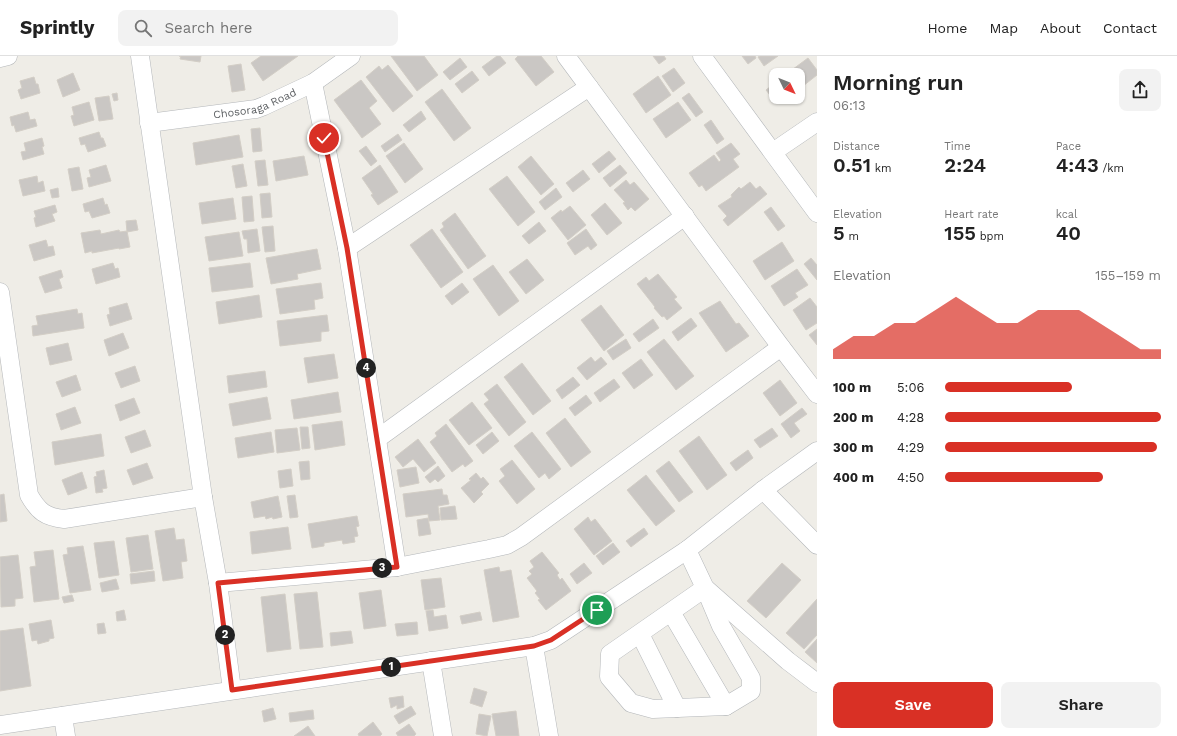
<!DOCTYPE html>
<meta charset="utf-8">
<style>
body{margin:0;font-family:"Work Sans",sans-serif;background:#f2f2f2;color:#222;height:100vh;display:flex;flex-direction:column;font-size:15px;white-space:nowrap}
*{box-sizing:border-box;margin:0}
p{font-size:13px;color:#767676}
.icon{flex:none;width:22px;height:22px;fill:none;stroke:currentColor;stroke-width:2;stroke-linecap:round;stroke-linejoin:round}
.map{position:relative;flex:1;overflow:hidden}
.sheet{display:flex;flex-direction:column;background:#fff;width:360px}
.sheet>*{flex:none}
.needle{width:26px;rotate:133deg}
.tools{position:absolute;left:769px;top:12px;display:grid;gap:8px}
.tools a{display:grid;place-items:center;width:36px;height:36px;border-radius:8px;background:#fff;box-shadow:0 1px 3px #0004;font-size:20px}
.pin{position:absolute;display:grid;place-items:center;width:34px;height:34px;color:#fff;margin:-17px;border:2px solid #fff;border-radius:50%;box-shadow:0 1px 4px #0007}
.km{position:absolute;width:20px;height:20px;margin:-10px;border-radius:50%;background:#222;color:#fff;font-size:11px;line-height:20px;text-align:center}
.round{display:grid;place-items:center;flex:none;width:42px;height:42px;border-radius:8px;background:#f2f2f2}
.headline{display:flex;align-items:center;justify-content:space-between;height:68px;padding:0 16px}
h1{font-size:22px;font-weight:600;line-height:30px}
.metrics{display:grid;grid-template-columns:repeat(3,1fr);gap:6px;height:68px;padding:4px 16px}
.metrics div{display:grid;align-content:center}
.metrics b{font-size:20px;font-weight:600}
.metrics small{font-size:11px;font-weight:400}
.metrics p{font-size:11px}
.chart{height:112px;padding:8px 16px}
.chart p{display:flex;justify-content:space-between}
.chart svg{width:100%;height:72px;margin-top:4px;fill:#d93025;opacity:.7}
.primary-button{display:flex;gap:8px;margin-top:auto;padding:8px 16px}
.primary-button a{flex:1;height:46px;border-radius:8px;background:#d93025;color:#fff;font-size:16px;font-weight:600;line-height:46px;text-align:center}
.primary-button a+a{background:#f2f2f2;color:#222}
ul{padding:0 16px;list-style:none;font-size:13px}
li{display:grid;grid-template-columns:64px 48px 1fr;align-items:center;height:30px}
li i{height:10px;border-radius:5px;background:#d93025}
header{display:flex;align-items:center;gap:24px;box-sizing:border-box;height:56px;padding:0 20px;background:#fff;border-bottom:1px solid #e0e0e0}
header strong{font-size:19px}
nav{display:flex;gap:22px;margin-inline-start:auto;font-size:14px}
.search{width:280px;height:36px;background:#f2f2f2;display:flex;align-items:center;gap:10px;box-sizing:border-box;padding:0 14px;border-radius:8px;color:#767676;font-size:15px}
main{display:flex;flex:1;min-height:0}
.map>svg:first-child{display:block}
.building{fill:#cac7c4;stroke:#d3cec6}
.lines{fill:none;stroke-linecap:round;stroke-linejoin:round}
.minor-casing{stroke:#b4b7ba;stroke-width:19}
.minor{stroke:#fff;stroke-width:18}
.route-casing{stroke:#fff;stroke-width:8}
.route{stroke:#d93025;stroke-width:5}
.labels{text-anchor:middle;stroke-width:4;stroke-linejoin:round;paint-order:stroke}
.street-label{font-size:11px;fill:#5f6265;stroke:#fff}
</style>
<header>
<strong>Sprintly</strong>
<div class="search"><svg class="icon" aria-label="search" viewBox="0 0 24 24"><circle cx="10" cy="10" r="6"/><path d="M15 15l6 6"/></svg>Search here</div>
<nav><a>Home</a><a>Map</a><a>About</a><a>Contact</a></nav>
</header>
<main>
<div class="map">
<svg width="817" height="680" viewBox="0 0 817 680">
<rect width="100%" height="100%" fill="#efede7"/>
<path class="building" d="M179 0H201L200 6 180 3 181 0Z
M261 0H298L263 25 251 7Z
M391 0H424L438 19 417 35Z
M497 0H500L506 7 489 20 482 11Z
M518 0H541L554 16 536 30 515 3Z
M653 0H664L666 3 659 8Z
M742 0H755L756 2 748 8Z
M760 0H778L764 10 758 1Z
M460 2 467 11 450 24 443 16Z
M808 2 817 14V19L798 34V19H785Z
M241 8 245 34 232 36 228 10Z
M388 9 413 40 393 56 366 21 379 10 382 14Z
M674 12 685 27 673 36 662 20Z
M472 15 479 24 462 37 455 28Z
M73 17 80 34 63 41 57 24Z
M658 20 671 39 646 57 633 38Z
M34 21 36 28H38L40 37 21 43 18 34 22 32 20 25Z
M361 24 377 45 369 52 381 68 362 82 334 44Z
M775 27 776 29V41H777L774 44 766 34Z
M442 33 471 72 454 85 425 46Z
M117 37 118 44 114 45 112 38Z
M689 37 703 56 696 61 682 42Z
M109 40 113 63 99 65 95 42Z
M89 46 94 64 74 70 71 60 74 59 72 51Z
M678 46 691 64 666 82 653 63Z
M421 55 426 63 409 76 403 69Z
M28 56 30 64 35 63 37 70 16 76 14 69 12 70 10 61Z
M711 64 724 83 717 88 704 69Z
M260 72 262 95 253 96 251 73Z
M99 76 101 82H103L106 90 88 96 85 88 81 89 79 82Z
M398 78 402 84 385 96 381 90Z
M239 79 243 101 196 109 193 87Z
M42 82 44 90 42 91 44 98 23 104 21 96 26 95 24 87Z
M404 87 423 113 405 127 386 100Z
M731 87 740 98 733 103 739 111 706 135 702 129 699 131 689 117 714 99 719 106 721 104 716 97Z
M366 90 377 105 371 110 359 95Z
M609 95 616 103 599 117 592 108Z
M304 100 308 119 276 125 273 105Z
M531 100 554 128 541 139 518 111Z
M265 104 268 129 258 130 255 105Z
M243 108 247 130 236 132 232 110Z
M106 109 111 125 89 131 87 122 91 121 89 114Z
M380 109 398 136 378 149 371 139 373 138 362 122Z
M620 109 627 117 610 131 603 122Z
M79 111 83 133 72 135 68 113Z
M583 114 590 123 573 136 566 127Z
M37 120 38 127 43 125 45 135 23 140 19 124Z
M507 120 535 156 518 170 489 133Z
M626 124 630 129 634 126 649 143 635 155 631 151 628 154 623 147 625 146 614 134Z
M750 126 756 133 760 130 767 138 728 170 723 164 727 160 718 150 732 141 731 139 739 131 741 133Z
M58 132 59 141 52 142 50 134Z
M556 132 562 141 545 154 539 146Z
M270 137 272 161 262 162 260 138Z
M252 140 254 165 244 166 242 141Z
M103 142 105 149 107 148 110 157 92 162 89 155 85 156 83 148Z
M233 142 236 163 202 168 199 147Z
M605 147 622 167 607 179 591 159Z
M55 149 57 156 52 158 55 165 36 171 34 162 36 161 34 155Z
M570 150 586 169 568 184 551 162 561 154 562 156Z
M771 151 785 170 778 175 764 156Z
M455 157 486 200 468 213 440 174 444 171 442 167Z
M136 164 138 174 127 176 126 165Z
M539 166 546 175 529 188 522 180Z
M273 170 275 195 265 196 262 171Z
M257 173 260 195 248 197 247 183H244L242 175Z
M432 173 463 216 441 232 410 189Z
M586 173 597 189 591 194 588 190 575 199 567 187Z
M100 174 101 178 119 174 120 176 127 175 130 191 119 193V192L92 197V195L85 197 81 177Z
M239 176 243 200 209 205 205 181Z
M46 184 48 191 53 190 55 199 34 205 29 189Z
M782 186 794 205 765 224 753 205Z
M317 193 321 213 297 218 298 223 271 228 266 202Z
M811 202 817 209V224L804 208Z
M527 203 544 224 526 238 509 216Z
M113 207 115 213 118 212 120 221 96 228 92 213Z
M250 207 253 231 212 236 209 212Z
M493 209 519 245 499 260 473 223Z
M797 213 808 229 795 237 798 241 784 250 771 230Z
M61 214 63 221 59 223 62 232 45 237 39 221Z
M658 218 677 241 674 243 682 252 667 264 664 260 662 261 654 252 655 251 637 228 646 221 649 225Z
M321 227 323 242 314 244 315 253 280 258 276 233Z
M462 227 469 236 452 249 445 240Z
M259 239 262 261 219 268 216 246Z
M810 242 817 251V267L806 274 793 254Z
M720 245 736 268 739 267 749 280 726 296 699 257Z
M127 247 132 263 110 270 107 259 110 258 109 252Z
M601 249 624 279 604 295 581 264Z
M77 253 78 258 82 257 84 272 33 280 32 270 38 269 36 260Z
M327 259 329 275 321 276V285L280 290 277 265Z
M691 262 697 270 678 285 672 276Z
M653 263 659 272 639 286 633 278Z
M817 273V289L809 279Z
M123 277 129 292 109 300 104 284Z
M626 283 631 292 613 304 607 295Z
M664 283 694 320 676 334 647 296Z
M68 287 72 304 50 309 46 292Z
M334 298 338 322 308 327 304 302Z
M591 301 595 306 601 301 607 308 587 324 577 312Z
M641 303 653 319 634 333 622 317Z
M522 307 551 345 533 359 504 321Z
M135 310 140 325 121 332 115 317Z
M265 315 267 331 229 337 227 320Z
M76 319 81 334 62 341 56 326Z
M573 321 580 329 562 343 556 334Z
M614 323 620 331 600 346 594 337Z
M780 324 797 347 780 360 763 337Z
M497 328 526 366 509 380 484 348 489 344 484 338Z
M338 336 341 356 294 363 291 344Z
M586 339 592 347 575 360 569 352Z
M267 341 271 363 233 370 229 348Z
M134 342 140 357 120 365 115 349Z
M472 346 492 372 469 389 449 364Z
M75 351 81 367 61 374 56 358Z
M802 352 807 358 794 367 800 375 791 382 781 368Z
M565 362 591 396 571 411 546 377Z
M342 365 345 389 315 394 312 369Z
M446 368 473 405 465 411 463 408 452 416 430 386 437 380 435 377Z
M300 371H308L310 392 302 393Z
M297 372 300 394 277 397 275 374Z
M772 372 778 380 760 392 754 384Z
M145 374 151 390 131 397 125 381Z
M271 376 274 396 238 402 235 382Z
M492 376 499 385 483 398 476 389Z
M532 376 561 413 549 423 545 417 539 422 514 390Z
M101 378 104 400 55 409 52 386Z
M699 380 727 419 707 434 679 395Z
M418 383 436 407 424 416 413 403 403 411 395 401Z
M748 394 753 402 736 415 730 407Z
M512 404 535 433 517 448 499 425 505 420 500 413Z
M309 405 310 423 301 424 299 406Z
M669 405 693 436 679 446 656 415Z
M147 407 153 422 133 429 127 414Z
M438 410 445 420 438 426 435 423 430 427 425 421Z
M416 411 419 427 400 431 397 414Z
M291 413 293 430 280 432 278 415Z
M104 414 107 432 102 433 103 436 96 437 94 421 97 420 96 416Z
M82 416 87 432 68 439 62 424Z
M476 417 481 423 483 421 489 428 481 436 483 438 474 447 461 432 471 424 469 423Z
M646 419 675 455 656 470 627 434Z
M442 433 443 439H447L449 448 438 450 440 464 429 465 428 458 406 461 403 438Z
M4 438 7 465 0 466V439Z
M295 439 298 461 290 462 287 440Z
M278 440 282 461 273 463 272 461 266 463 265 460 254 462 251 446Z
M455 450 457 463 441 464 440 452Z
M357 460 359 470 356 471 358 480 354 481 355 486 343 488 342 484 324 487V490L312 492 308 468Z
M588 461 591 466 595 463 612 485 594 499 574 473Z
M428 462 431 478 419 480 417 464Z
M288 471 291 493 252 498 250 476Z
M174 472 176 484 184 483 187 505 181 506 183 522 163 525 155 475Z
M644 472 648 478 631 491 626 485Z
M148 479 153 513 131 516 126 482Z
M114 485 119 519 99 522 94 487Z
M613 487 620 496 603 509 596 500Z
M83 490 91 534 70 537 63 499 68 498 67 492Z
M53 494 59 543 34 546 30 511 36 510 34 496Z
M542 496 559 517 557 519 560 524 562 522 571 535 546 554 538 544 540 543 535 537 537 535 527 522 532 518 529 515 534 511 530 505Z
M18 499 23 542 15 543V550L1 551 0 501Z
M584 507 592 517 577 528 570 518Z
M782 507 801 524 766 562 747 545Z
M499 511 500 516 511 514 519 561 493 566 484 514Z
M154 515 155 525 131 528 130 518Z
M441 522 445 551 425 554 421 524Z
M116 523 119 533 102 536 100 527Z
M381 534 386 570 364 573 359 537Z
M317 536 323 591 300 593 294 538Z
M285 538 291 593 267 596 261 541Z
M72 539 74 545 64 547 62 541Z
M817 543V579L804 593 786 577Z
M124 554 126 564 117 565 116 556Z
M433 554 434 561 446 559 448 572 429 575 426 555Z
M480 556 482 564 462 568 460 560Z
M51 564 54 582 49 583V585L38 588 37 584 32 585 29 568Z
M417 566 418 578 397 580 395 568Z
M104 567 106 577 98 578 97 568Z
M23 572 31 630 0 635V575Z
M351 575 353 587 331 590 330 577Z
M817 583V607L805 596Z
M474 632 487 636 482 651 470 647Z
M403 640 404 651 397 653V649L391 652 389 642Z
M411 650 416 658 399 668 394 660Z
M273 652 276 663 264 666 262 655Z
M313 654 314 663 290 666 289 657Z
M516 655 519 680H496L492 658Z
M479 658 491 660 487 680 476 678Z
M373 666 382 678 380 680H359L358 678Z
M409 668 416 678 414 680H398L396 677Z
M308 670 315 680H294Z"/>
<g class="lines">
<defs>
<g id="minor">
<path d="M140 0 203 441 218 527 232 634"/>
<path d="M566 0 781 291 817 338"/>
<path d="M702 0 817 157"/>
<path d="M0 2 8 0"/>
<path d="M313 27 347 192 397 511"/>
<path id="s1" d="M149 67 256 53 264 50 313 27 351 0"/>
<path d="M773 96 817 66"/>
<path d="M347 192 589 31"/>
<path d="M0 236 29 439C38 455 45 461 64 463L203 441"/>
<path d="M377 383 685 160"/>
<path d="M763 434 817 489"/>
<path d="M687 494 705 532 788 605 817 627"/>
<path d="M218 527 397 511 489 493 507 489 521 481 781 291"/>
<path d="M705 532 721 570 751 622V635L726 650 653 653 631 647 609 621 610 598Z"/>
<path d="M671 556 726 650"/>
<path d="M640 578 677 652"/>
<path d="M534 590 549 680"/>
<path d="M431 605 443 680"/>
<path d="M63 660 66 680"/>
<path d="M0 669 534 590 551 584 687 494 763 434 817 395"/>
</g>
</defs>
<use href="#minor" class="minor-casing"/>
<use href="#minor" class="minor"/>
</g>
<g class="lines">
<defs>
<path id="route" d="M324 82 347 192 397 511 218 527 232 634 534 590 551 584 597 554"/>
</defs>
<use href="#route" class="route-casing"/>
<use href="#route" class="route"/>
</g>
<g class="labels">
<g class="street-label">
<text dy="4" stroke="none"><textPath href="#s1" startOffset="108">Chosoraga Road</textPath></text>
</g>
</g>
</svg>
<div class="tools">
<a><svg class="needle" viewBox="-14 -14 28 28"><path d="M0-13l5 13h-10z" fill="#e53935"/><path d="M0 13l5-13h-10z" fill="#767676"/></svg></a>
</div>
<div class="pin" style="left:597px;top:554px;background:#1e9e55"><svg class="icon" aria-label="arrive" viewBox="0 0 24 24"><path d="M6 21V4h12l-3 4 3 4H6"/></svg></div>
<div class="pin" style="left:324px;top:82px;background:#d93025"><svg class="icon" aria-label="check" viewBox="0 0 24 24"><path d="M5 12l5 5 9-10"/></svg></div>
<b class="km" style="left:391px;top:611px">1</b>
<b class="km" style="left:225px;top:579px">2</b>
<b class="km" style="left:382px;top:512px">3</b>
<b class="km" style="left:366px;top:312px">4</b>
</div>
<section class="sheet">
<div class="headline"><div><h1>Morning run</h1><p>06:13</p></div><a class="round"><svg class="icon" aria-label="share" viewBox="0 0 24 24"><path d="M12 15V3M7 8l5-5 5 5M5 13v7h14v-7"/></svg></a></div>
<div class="metrics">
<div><p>Distance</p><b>0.51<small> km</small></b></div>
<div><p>Time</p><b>2:24</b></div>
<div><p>Pace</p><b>4:43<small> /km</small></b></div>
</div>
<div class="metrics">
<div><p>Elevation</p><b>5<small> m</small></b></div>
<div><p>Heart rate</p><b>155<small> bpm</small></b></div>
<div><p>kcal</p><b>40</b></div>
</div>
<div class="chart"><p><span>Elevation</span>155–159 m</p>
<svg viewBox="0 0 160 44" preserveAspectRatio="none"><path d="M0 44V38L10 30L20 30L30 22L40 22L50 14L60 6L70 14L80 22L90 22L100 14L110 14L120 14L130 22L140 30L150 38L160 38V44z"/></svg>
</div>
<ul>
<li><b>100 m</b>5:06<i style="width:59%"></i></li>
<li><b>200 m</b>4:28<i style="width:100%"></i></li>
<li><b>300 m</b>4:29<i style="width:98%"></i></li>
<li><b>400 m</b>4:50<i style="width:73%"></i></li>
</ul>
<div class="primary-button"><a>Save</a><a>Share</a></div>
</section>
</main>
